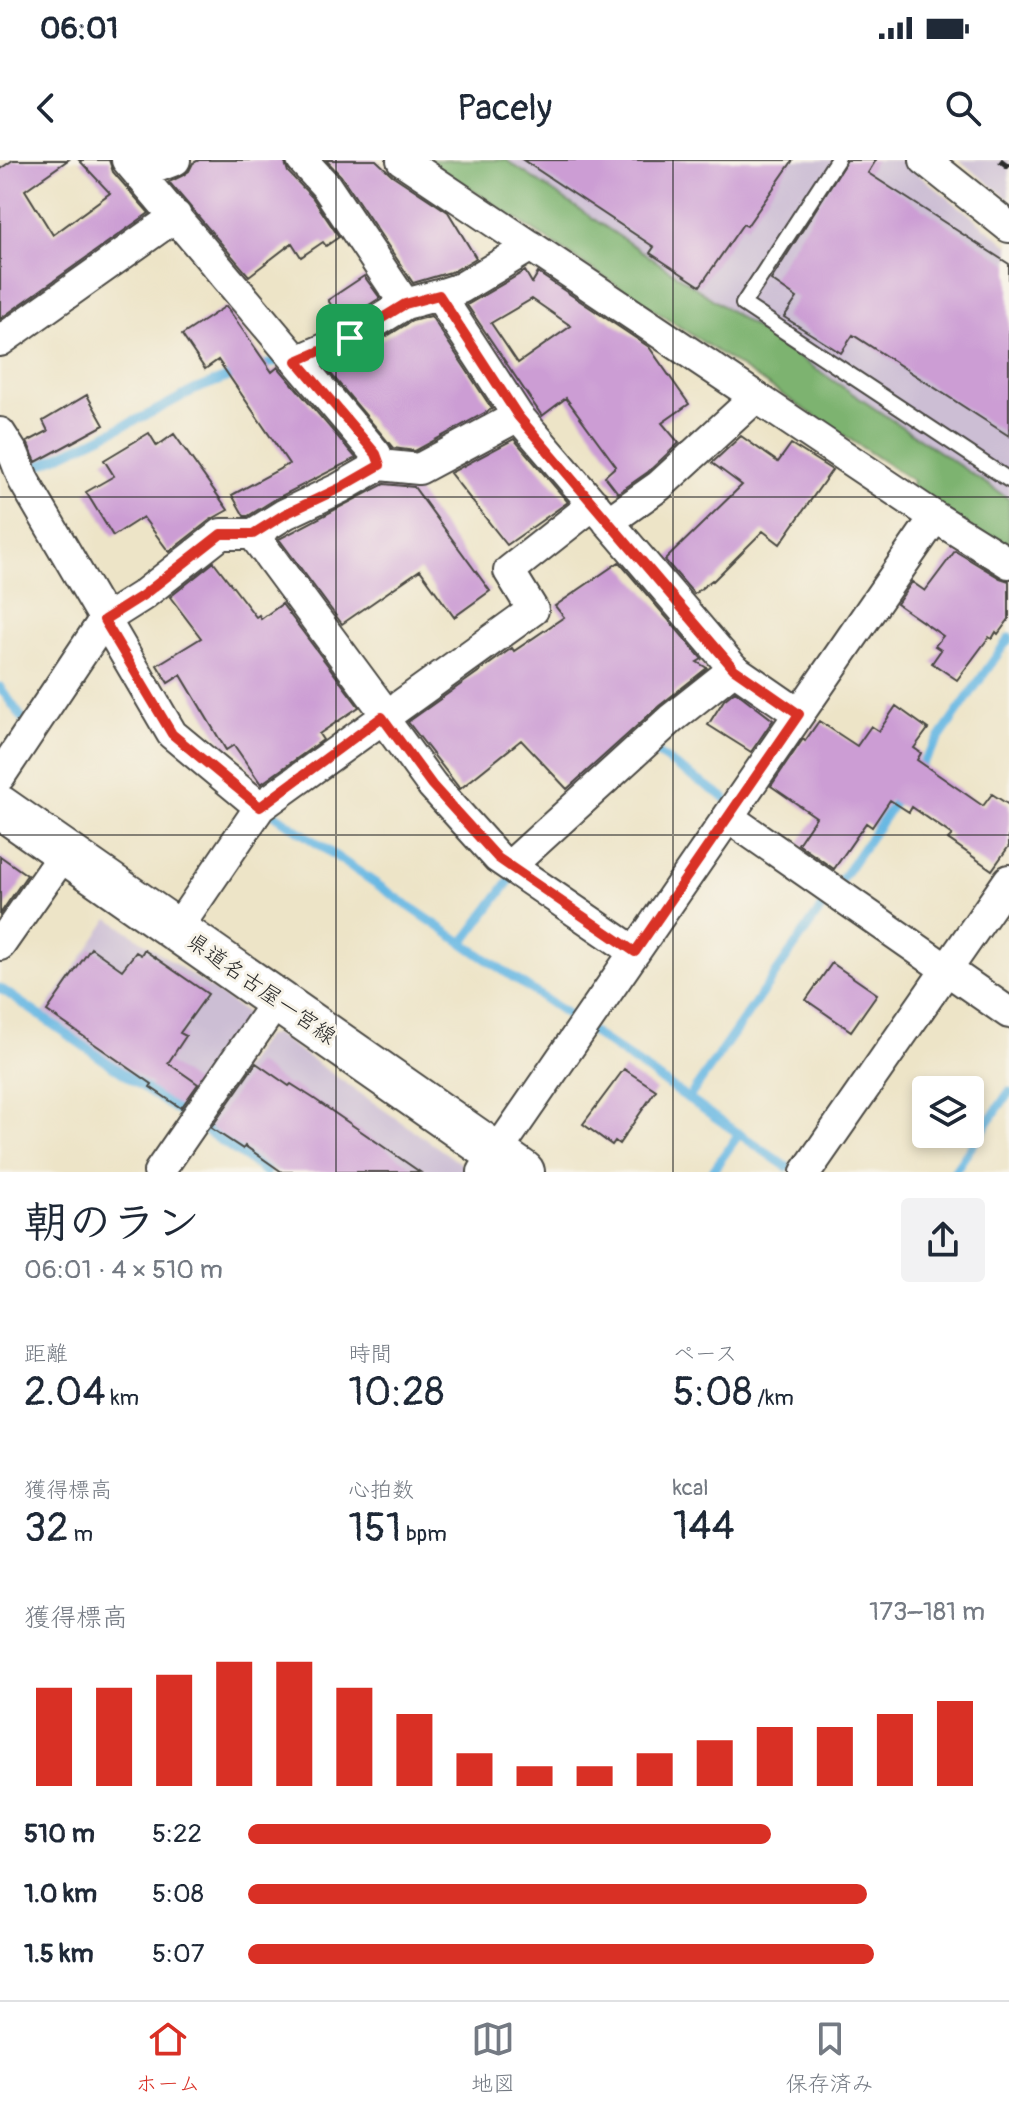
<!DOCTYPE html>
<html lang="ja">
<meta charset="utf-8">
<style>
body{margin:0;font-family:Pangolin,"Klee One",sans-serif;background:#f2f2f3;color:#1f2937;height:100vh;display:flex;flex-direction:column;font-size:30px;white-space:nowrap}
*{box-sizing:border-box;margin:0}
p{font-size:26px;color:#747a83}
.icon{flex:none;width:44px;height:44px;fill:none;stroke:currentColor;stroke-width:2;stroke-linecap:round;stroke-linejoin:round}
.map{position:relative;height:1012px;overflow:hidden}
.panel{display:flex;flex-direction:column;background:#fff;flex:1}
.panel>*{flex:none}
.buttons{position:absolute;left:912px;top:916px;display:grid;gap:16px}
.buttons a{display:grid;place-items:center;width:72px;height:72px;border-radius:8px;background:#fff;box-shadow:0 4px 12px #0003;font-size:40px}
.pin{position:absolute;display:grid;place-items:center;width:68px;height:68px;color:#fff;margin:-34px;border-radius:16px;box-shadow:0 4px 12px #0006}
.round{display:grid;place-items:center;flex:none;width:84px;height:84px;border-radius:8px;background:#f2f2f3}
.headline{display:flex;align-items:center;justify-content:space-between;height:136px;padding:0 24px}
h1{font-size:44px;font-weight:600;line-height:60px}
.metrics{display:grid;grid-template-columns:repeat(3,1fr);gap:12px;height:136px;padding:8px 24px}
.metrics div{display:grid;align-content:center}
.metrics b{font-size:40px;font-weight:600}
.metrics small{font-size:22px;font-weight:400}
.metrics p{font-size:22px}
.chart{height:224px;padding:16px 24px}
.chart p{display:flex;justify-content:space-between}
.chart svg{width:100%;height:144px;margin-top:8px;stroke:#d93025;stroke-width:6}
ul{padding:0 24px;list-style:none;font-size:26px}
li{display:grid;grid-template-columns:128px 96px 1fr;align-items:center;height:60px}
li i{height:20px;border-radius:10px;background:#d93025}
.status{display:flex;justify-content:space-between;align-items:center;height:56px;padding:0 40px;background:#fff;direction:ltr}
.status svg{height:22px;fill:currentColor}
header{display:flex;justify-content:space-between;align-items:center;height:104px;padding:0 24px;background:#fff;font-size:36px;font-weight:600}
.tabs{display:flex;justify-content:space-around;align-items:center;height:112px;border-top:2px solid #e0e1e3;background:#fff;font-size:22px;color:#747a83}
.tabs a{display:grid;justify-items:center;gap:4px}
.tabs .on{color:#d93025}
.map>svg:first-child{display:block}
.industrial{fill:#ccbed4}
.forest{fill:#7db370;stroke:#546f4e;stroke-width:2}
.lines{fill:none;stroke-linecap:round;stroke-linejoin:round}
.stream{stroke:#68b8e3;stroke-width:9}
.building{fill:#cc9dd4;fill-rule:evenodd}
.service-casing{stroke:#484742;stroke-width:18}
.minor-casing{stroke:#484742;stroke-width:34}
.secondary-casing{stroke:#484742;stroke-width:46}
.service{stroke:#fff;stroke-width:14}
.minor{stroke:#fff;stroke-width:30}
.secondary{stroke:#fff;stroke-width:42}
.rail{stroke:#2b2b2b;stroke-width:6;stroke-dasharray:12 6;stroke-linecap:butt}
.route-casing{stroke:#fff;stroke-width:16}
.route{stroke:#d93025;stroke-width:10}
.grid{fill:none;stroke:#2b2b2b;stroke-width:2;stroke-opacity:0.55}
.labels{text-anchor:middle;stroke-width:6;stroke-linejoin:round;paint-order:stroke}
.street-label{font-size:22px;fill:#2b2b2b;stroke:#f7f3e8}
</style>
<div class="status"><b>06:01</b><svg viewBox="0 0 49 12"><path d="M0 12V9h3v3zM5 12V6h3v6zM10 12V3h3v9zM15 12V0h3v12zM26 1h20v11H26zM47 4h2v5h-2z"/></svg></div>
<header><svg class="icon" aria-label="back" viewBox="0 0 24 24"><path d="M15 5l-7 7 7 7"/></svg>Pacely<svg class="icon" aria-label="search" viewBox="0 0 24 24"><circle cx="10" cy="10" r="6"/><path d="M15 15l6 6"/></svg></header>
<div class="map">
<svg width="1009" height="1012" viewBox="0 0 1009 1012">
<rect width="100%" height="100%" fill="#f7f3e8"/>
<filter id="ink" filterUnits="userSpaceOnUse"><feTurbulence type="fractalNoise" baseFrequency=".0125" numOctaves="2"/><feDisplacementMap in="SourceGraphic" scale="16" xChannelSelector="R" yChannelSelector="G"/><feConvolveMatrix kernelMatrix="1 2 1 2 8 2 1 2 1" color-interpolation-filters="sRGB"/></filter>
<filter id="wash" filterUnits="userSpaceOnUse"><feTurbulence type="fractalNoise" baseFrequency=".006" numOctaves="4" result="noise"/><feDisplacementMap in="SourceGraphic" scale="32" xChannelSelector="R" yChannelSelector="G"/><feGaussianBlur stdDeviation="1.8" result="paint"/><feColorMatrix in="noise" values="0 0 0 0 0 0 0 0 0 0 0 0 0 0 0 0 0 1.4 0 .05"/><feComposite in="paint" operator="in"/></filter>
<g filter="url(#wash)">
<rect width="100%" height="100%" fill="#ede4c7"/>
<path class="industrial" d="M427 0H900L1009 86V392L910 328 913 321Z
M959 0H1009V39Z
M109 758 256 860 189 954 43 853Z
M275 874 466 1007 467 1012H274L205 964 265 877Z"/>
<path class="forest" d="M427 0H506L1009 339V392L910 328 913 321Z"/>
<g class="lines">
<path class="stream" d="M255 209 282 199
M34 308 153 252 194 230 237 214
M0 527 22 558
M650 589 725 638
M915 613 1009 478
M274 654 574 859
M841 720 900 635
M463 783 510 720
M0 828 179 952
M592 872 787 1007
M688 939 829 737
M204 969 266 1012
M712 1012 739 974
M954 1012 1009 932"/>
</g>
<g id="blocks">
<path class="building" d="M13 0H68L25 30 53 75 110 33 79 0H109L113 12 149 53 0 159V9Z
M199 0H284L288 12 312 37 339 77 326 86 323 82 301 97 292 83 249 116 169 22 182 16 189 11 193 3Z
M326 0H376L392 15 448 52 476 98 454 111 413 123 341 16Z
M523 0H793L747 66 743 64 700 126 650 93 654 87Z
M847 0H876L868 13 1009 104V276L853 175 841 193 784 157 797 138 771 120Z
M525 111 532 123 538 113 649 187 689 244 662 263 679 283 648 312 618 333 605 316 616 306 566 238 542 256 467 145ZM532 139 571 166 518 203 491 163Z
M364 116 380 138 342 162 328 140Z
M226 146 272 212 278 207 356 298 277 338 248 356H244L232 335 289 304 218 200 205 209 182 175Z
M431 156 492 249 415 291 393 288 326 208 359 193 412 161Z
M87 235 104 265 36 302 27 282 48 271 43 261Z
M149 273 157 286 174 274 228 350 210 360 169 392 143 357 113 376 86 332 114 316 104 300Z
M741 276 778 302 791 284 832 310 780 384 763 371 713 421 712 420 694 434 665 400 742 325 712 303Z
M514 279 568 342 507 385 450 313Z
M384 324 414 327 490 431 454 457 420 410 342 464 279 379Z
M955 391 1000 418 1009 421V459L998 474 996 472 992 479 989 477 957 520 932 503 941 490 935 486 943 476 897 444 912 422 925 431Z
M214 402 256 457 259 455 261 459 282 444 359 547 319 574 323 580 261 624 234 585 226 590 181 515 168 523 157 505 201 478 170 437Z
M619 402 702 499 697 502 707 508 659 546 567 629 521 580 460 629 408 562 512 488 514 491 564 457 555 446Z
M735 531 773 560 751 592 708 565 724 540Z
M896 546 928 569 914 588 921 593 917 600 983 646 992 634 1009 645V686L992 710 948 679 952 675 912 647 909 652 890 640 872 667 866 663 834 709 798 684 816 657 771 626 803 579 805 581 819 561 857 586 871 566 879 571Z
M0 696 27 715 0 754Z
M91 788 122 810 136 792 141 795 144 790 208 834 180 873 186 876 168 903 198 924 181 948 150 927 152 924 47 851Z
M832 803 877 834 851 871 806 840Z
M256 903 289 926 291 924 313 938 420 1012H282L245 986 243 989 211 968Z
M624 909 656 930 619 984 615 981 612 985 583 964Z"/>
</g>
</g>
<g filter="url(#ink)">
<use href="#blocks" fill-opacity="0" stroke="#484742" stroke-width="2"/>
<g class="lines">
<defs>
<path id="service" d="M837 0 743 144 1009 320"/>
<path id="minor" d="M127 0 297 201 350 178 405 144 439 135 518 256 734 509 799 554 483 1012
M302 0 326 26 405 144
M402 0 935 357 1009 403
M925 0 1009 67
M141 13 175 0
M439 135 461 128 531 86
M0 181 176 56
M297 201 376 294 380 305
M0 273 14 295 24 321 172 574 260 647
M608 362 659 326 756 237
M253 374 386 554
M799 554 935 357
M382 557 432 625 498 698 635 792
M0 616 104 460 142 436 221 374H253L285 354 340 328 380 305 419 309 518 256
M728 657 1009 853
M510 706 671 559 734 509
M177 769 260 647 533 450 509 411 594 344
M0 785 65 692
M159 1012 278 839
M806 1012 1009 720"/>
<path id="secondary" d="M0 647 523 1012"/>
</defs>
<use href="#service" class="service-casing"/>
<use href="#minor" class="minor-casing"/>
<use href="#secondary" class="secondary-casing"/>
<use href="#service" class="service"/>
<use href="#minor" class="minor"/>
<use href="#secondary" class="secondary"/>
<path class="rail" d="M1000 0 1009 7"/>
</g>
</g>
<g class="lines" filter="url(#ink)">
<defs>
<path id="route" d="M439 135 518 256 734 509 799 554 635 792 498 698 432 625 382 557 260 647 172 574 104 460 142 436 221 374H253L285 354 340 328 380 305 376 294 297 201 350 178 405 144Z"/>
</defs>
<use href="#route" class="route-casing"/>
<use href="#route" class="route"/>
</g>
<path class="grid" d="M336 0V1012M673 0V1012M0 337H1009M0 675H1009"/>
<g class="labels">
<g class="street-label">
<text transform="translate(262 828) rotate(35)" y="8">県道名古屋一宮線</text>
</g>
</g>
</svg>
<div class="buttons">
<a><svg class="icon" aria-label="layers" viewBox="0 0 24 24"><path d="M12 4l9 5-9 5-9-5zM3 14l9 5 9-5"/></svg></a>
</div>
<div class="pin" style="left:350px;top:178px;background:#1e9e55"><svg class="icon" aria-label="arrive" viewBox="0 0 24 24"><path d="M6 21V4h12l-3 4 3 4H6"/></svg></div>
</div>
<section class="panel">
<div class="headline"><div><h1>朝のラン</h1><p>06:01 · 4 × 510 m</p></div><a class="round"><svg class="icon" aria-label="share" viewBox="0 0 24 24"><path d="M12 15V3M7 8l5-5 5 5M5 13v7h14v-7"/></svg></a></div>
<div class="metrics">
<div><p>距離</p><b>2.04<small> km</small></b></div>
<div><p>時間</p><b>10:28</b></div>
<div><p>ペース</p><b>5:08<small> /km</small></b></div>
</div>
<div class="metrics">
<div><p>獲得標高</p><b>32<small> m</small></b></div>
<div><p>心拍数</p><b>151<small> bpm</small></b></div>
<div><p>kcal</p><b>144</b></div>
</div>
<div class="chart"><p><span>獲得標高</span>173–181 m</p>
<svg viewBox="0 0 160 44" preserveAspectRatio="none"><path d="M5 44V14M15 44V14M25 44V10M35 44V6M45 44V6M55 44V14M65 44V22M75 44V34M85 44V38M95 44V38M105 44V34M115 44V30M125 44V26M135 44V26M145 44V22M155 44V18"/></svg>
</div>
<ul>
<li><b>510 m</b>5:22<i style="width:71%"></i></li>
<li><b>1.0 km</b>5:08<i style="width:84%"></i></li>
<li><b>1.5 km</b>5:07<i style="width:85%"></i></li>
</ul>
</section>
<nav class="tabs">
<a class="on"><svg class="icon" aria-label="home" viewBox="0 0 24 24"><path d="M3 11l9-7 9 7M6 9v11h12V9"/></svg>ホーム</a>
<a><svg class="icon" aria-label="map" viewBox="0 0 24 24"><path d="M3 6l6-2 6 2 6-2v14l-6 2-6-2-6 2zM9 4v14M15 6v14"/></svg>地図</a>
<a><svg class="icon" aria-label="saved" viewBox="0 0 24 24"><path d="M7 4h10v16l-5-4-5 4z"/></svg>保存済み</a>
</nav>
